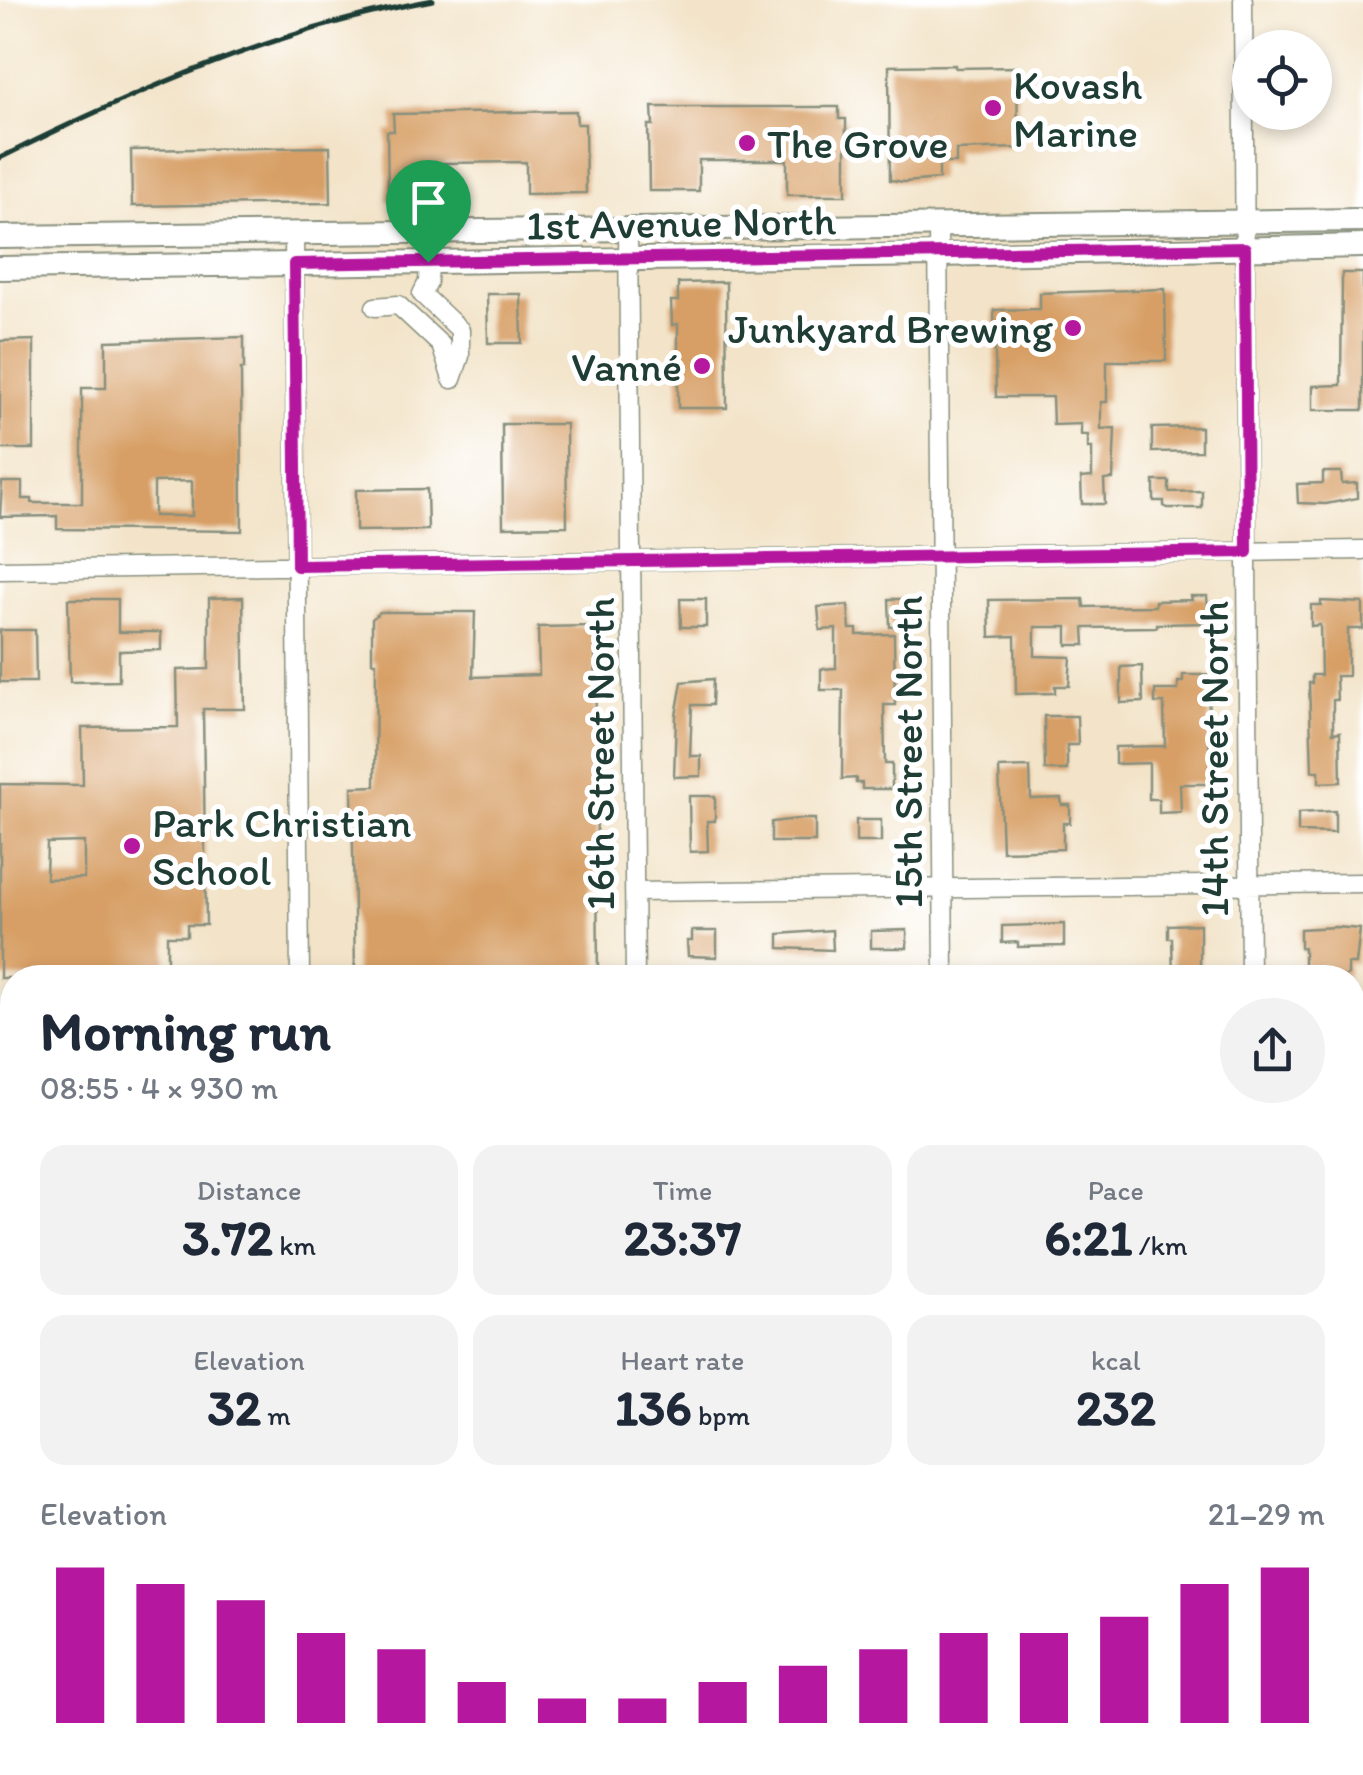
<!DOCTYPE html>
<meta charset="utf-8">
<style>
body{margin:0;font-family:Itim,sans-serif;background:#f2f2f3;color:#1f2937;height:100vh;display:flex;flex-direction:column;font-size:38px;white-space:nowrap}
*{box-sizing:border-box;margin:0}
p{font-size:32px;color:#747a83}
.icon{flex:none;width:55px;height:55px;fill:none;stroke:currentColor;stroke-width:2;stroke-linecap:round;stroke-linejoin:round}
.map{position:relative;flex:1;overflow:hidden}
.side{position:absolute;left:0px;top:965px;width:1365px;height:810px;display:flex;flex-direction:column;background:#fff;border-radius:40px 40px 0 0;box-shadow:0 5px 15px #0003}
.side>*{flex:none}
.fabs{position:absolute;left:1232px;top:30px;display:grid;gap:20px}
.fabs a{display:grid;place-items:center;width:100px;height:100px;border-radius:50%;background:#fff;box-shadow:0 5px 15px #0003;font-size:50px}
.pin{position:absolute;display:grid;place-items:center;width:85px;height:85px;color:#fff;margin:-102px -42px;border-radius:50% 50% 50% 0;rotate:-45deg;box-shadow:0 0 10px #0007}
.pin .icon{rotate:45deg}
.round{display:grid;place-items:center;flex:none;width:105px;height:105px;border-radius:52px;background:#f2f2f3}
.head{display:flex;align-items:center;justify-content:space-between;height:170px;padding:0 40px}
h1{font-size:55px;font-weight:700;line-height:75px}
.metrics{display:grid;grid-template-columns:repeat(3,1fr);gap:15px;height:170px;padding:10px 40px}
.metrics div{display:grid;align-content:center;border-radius:25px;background:#f2f2f3;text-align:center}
.metrics b{font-size:50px;font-weight:700}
.metrics small{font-size:28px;font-weight:400}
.metrics p{font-size:28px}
.chart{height:280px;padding:20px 40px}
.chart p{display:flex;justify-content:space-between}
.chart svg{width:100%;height:180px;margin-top:10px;stroke:#b5179e;stroke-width:6}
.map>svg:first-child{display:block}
.building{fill:#d79f65;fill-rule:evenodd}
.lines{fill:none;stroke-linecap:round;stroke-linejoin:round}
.minor-casing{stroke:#89907e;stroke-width:21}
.major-casing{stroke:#89907e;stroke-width:26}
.minor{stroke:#fff;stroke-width:18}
.major{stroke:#fff;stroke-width:22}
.rail{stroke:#1f3d34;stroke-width:5}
.route-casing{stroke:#fff;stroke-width:20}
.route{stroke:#b5179e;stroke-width:12}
.poi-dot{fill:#b5179e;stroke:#fff;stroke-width:4}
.labels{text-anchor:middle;stroke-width:10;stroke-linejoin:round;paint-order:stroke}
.poi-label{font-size:42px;fill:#1f3d34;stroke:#fff;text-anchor:start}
.street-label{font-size:42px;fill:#1f3d34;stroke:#fff}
</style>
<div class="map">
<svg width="1363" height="1775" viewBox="0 0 1363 1775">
<rect width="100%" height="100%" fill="#fff"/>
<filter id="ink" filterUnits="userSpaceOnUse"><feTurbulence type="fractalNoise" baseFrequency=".01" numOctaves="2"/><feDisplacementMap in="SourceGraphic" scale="20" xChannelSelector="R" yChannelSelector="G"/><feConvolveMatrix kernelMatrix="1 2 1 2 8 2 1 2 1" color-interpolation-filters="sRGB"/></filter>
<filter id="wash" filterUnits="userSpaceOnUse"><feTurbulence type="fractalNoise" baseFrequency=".0048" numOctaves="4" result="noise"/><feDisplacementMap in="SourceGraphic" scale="40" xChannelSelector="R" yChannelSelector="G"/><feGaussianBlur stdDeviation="2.25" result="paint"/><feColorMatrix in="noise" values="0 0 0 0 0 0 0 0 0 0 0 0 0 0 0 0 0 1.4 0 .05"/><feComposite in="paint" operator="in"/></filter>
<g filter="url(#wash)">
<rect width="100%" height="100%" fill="#f3e4c9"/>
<g id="blocks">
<path class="building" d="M955 65V68L1017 67 1018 148 956 150V163H939V179L904 182 890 180 889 66Z
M652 107H839V119H846V195H787V160H699V191H649L648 125H653Z
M576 111 577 124H585L586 193 526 194V162L444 163 445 200 388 201 387 131H394L393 114Z
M330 147 331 203 132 206 131 150Z
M1342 273H1363V410H1313V386L1341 385Z
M726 282 727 408H678V324L672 325 671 301H678V283Z
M1165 289 1166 361H1107V402H1101V429L1115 428 1113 479 1104 480 1105 504H1082L1081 478 1092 477V448H1088V435H1081V424L1053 425 1052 397H996L994 310 1040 309V293Z
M487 294H521L522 343H488Z
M244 337V369H241L242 531 57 529V516L0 517 2 482H22V499H32V503H82V388H106V341ZM192 481V516H154V482Z
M34 340V449H0V341Z
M502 424H566L567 526 503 527Z
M1201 427V451L1152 452V428Z
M1323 472H1341L1342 484 1357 483V498L1326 504 1298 503 1297 484 1323 483Z
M1154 481H1169V492L1202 491V508H1168L1164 506V501H1154Z
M427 489 428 530 356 531V490Z
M1191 596H1207L1209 623 1157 624V627L1084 628 1085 645H1067V627H1035V656L1071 657 1069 686H1055V693L1016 694 1015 636 990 637 989 600 1083 599 1084 607 1155 606V601L1192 600Z
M243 597 245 709H203L206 925H187V936H167V978H0V784L83 785 82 728 178 727 177 670 209 669V598ZM84 842V878L46 879 47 843Z
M68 599H118V632H161V650L119 651V681L70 682Z
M680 599H706V627H681Z
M889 599H910V626L890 627Z
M1321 601 1363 603V629H1348V676H1336L1337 700H1333V733L1340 732 1341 782 1319 783V771H1312L1309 683H1312V675H1321L1320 625 1311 626V605H1321Z
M848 605 850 629H857V635L894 634 895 705H884L885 764H892V789H862V783H856V778L842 779 843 690H821V669L836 668V629L820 630 818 607Z
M380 612H475L473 677 539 675 538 627 595 626 598 974 355 975 352 787 375 786 376 662H372V619Z
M0 630H35L36 682H0Z
M1142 666 1143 702 1121 703V667Z
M1183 675H1208L1210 784H1180L1181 812 1159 813V799H1149V763L1115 764V747L1165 746 1164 703H1155V690H1178V682H1183Z
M713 679 712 705H692L690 756H701V776L674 777 676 716 682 682Z
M1044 716H1077L1078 745H1067V770H1045Z
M1030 767 1031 799 1061 798 1062 805H1070V823H1063V849L1002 851 999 768Z
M689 796H715V821H707L708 851 690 852Z
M1335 811V833L1298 832V813Z
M798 819H815V842H771V822Z
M856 820H881V842H856Z
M1064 924V946L1018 947V942L1002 943V926Z
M1200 924V978H1173L1172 938H1168V925Z
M1336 927 1360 929 1356 964H1348V975L1339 978H1304V948H1300V929Z
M832 930 833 950 779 948V934Z
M907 930V948H871V931Z
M692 931H717V957L688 956 687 941H692Z"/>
</g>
</g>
<g filter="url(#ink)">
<use href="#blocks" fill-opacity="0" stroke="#89907e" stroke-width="2.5"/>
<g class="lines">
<defs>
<path id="minor" d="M1243 0 1250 978
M938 225 944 978
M628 229 635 978
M294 234 300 978
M429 263 428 282 422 294 460 330V356L452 379
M375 307 398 305 441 345 452 379
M0 570 1363 550
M635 892 1363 883
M1352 1191H1363
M0 1212H12
M1352 1498H1363
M0 1520H12
M305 1762 306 1775
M642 1762V1775
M950 1762V1775
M1254 1762V1775"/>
<path id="major" d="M0 237 1363 220
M0 268 938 255 1363 246"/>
</defs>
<use href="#minor" class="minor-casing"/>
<use href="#major" class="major-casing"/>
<use href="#minor" class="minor"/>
<use href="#major" class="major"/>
<path class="rail" d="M0 158C138 89 281 28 433 0"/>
</g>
</g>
<g class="lines" filter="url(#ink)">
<defs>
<path id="route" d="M1245 248 1247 552 297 566 294 264Z"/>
</defs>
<use href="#route" class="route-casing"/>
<use href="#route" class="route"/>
</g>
<g class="poi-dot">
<circle cx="993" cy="108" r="10"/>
<circle cx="747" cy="143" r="10"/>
<circle cx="1073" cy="328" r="10"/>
<circle cx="702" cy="366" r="10"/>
<circle cx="132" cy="846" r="10"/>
</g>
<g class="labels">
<g class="poi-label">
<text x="1013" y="99">Kovash<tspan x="1013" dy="48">Marine</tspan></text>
<text x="767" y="158">The Grove</text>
<text x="1053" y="343" text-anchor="end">Junkyard Brewing</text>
<text x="682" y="381" text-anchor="end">Vanné</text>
<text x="152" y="837">Park Christian<tspan x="152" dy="48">School</tspan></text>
</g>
<g class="street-label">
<text transform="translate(681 222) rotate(-1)" y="15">1st Avenue North</text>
<text transform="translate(907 752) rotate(-90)" y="15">15th Street North</text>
<text transform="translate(599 754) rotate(-90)" y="15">16th Street North</text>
<text transform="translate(1213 759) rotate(-90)" y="15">14th Street North</text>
</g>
</g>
</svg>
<div class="fabs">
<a><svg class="icon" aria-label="locate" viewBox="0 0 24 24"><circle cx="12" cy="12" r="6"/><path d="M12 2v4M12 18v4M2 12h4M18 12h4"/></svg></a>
</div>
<div class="pin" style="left:428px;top:262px;background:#1e9e55"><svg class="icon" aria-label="arrive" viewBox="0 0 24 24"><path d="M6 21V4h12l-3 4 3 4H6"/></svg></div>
<section class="side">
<div class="head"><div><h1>Morning run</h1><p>08:55 · 4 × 930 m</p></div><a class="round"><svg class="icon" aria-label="share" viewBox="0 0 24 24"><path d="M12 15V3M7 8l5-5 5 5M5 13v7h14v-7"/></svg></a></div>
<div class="metrics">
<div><p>Distance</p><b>3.72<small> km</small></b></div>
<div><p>Time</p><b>23:37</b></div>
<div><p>Pace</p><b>6:21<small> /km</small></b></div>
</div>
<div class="metrics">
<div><p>Elevation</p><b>32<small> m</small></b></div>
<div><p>Heart rate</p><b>136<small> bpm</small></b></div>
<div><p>kcal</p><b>232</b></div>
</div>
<div class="chart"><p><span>Elevation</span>21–29 m</p>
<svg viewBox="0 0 160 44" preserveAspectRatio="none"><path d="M5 44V6M15 44V10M25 44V14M35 44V22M45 44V26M55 44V34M65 44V38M75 44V38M85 44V34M95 44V30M105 44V26M115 44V22M125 44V22M135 44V18M145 44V10M155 44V6"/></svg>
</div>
</section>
</div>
